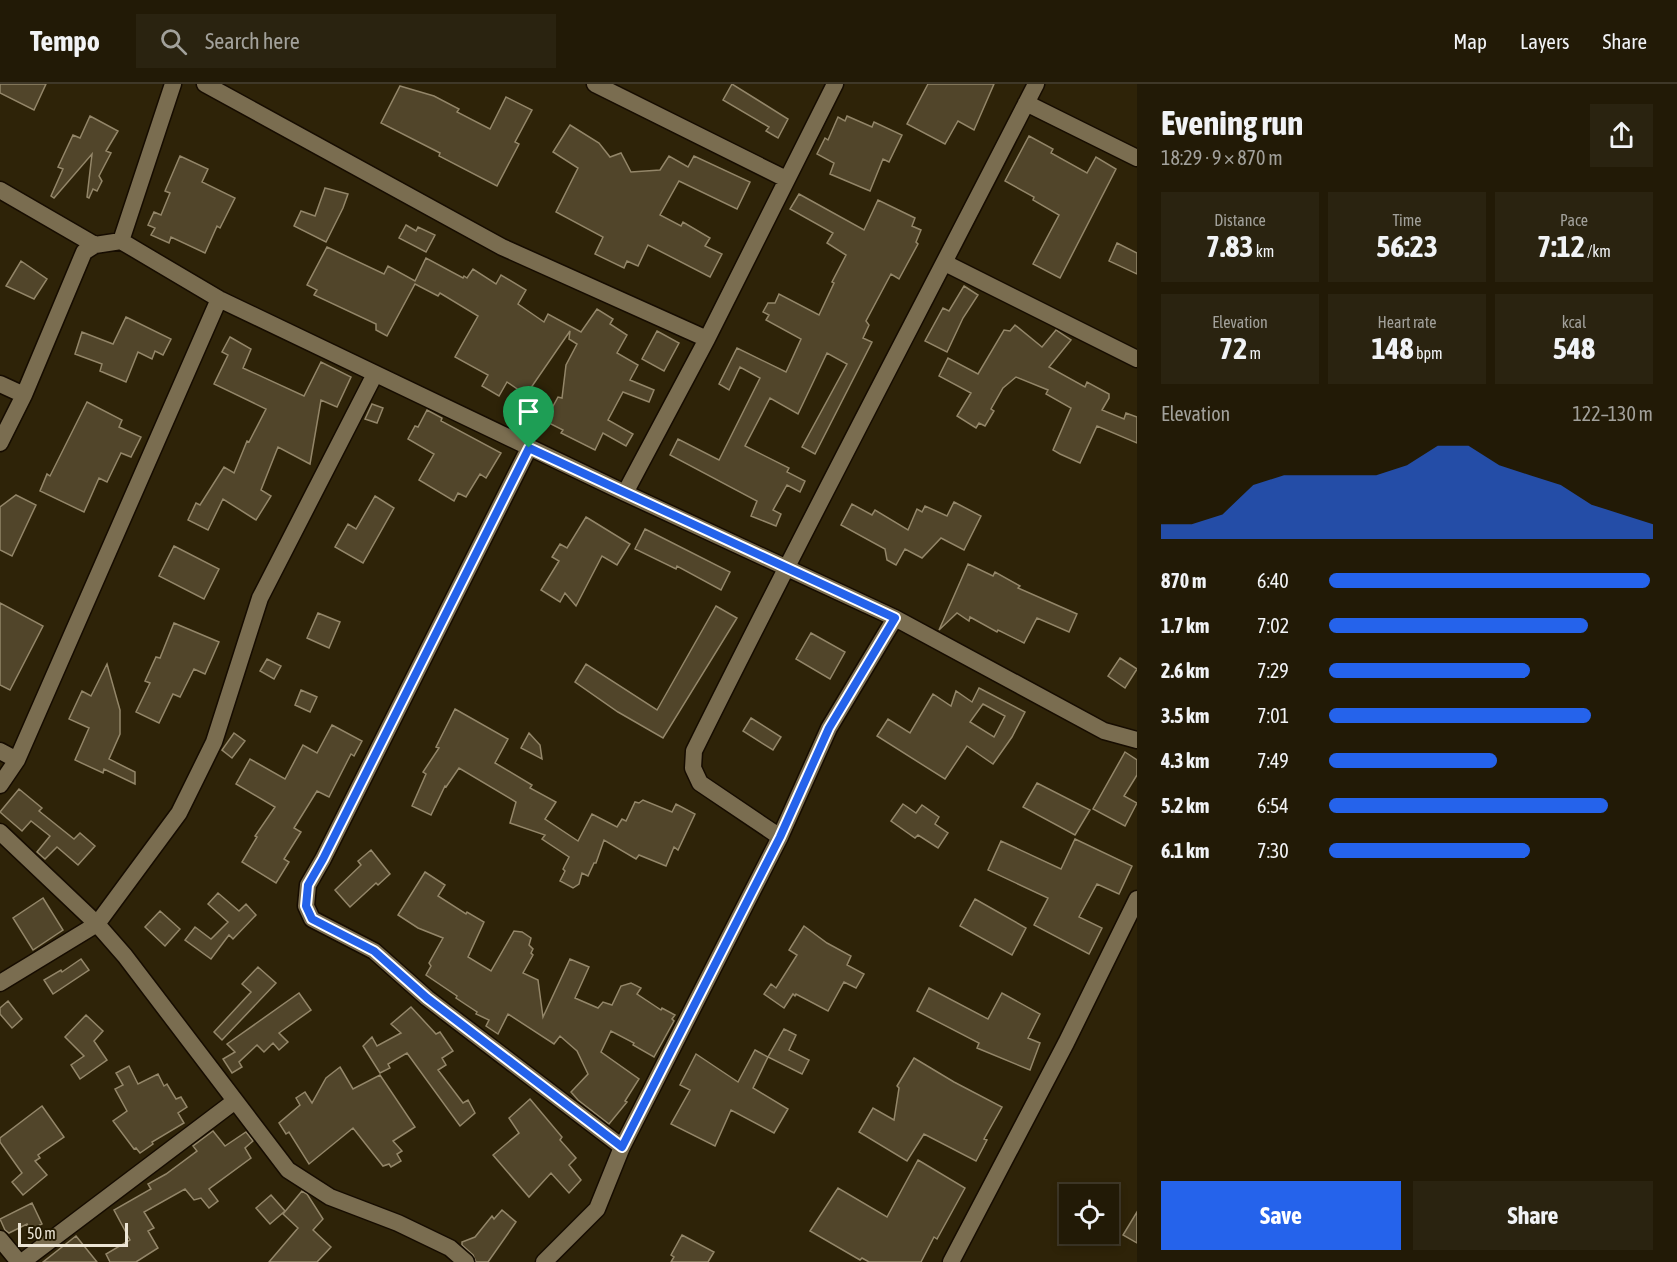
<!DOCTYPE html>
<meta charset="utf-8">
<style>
body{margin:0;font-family:"Asap Condensed",sans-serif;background:#2a2310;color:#f1f3f6;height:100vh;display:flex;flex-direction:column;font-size:22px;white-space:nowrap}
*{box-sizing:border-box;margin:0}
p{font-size:20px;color:#a2a19b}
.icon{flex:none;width:33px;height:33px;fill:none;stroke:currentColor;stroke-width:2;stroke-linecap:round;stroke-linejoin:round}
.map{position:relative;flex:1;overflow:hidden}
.side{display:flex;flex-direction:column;background:#221a06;width:540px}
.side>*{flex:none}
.buttons{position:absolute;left:1059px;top:1100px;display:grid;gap:12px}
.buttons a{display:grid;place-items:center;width:60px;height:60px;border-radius:0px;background:#221a06;box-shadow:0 3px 9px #0003,0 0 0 2px #3f3828;font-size:30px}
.scale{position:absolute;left:18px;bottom:15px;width:110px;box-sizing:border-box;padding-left:6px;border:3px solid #ece5d5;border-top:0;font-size:16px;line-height:21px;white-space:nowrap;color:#ece5d5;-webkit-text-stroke:4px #241a00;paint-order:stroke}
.pin{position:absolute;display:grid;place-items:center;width:51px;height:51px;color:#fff;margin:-62px -26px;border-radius:50% 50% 50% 0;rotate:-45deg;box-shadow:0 0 6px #0007}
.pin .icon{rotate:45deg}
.round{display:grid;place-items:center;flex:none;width:63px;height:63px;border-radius:0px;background:#2a2310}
.overview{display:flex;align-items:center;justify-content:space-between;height:102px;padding:0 24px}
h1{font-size:33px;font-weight:700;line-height:45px}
.figures{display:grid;grid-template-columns:repeat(3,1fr);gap:9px;height:102px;padding:6px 24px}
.figures div{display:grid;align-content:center;border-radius:0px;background:#2a2310;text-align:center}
.figures b{font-size:30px;font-weight:700}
.figures small{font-size:16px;font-weight:400}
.figures p{font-size:16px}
.chart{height:168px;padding:12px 24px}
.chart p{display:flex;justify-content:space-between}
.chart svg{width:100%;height:108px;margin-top:6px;fill:#2563eb;opacity:.7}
.primary-button{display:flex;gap:12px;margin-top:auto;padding:12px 24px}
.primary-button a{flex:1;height:69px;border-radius:0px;background:#2563eb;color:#fff;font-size:24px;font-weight:700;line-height:69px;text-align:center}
.primary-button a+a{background:#2a2310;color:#f1f3f6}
ul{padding:0 24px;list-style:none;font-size:20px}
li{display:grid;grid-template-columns:96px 72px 1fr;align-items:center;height:45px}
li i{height:15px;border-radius:8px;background:#2563eb}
header{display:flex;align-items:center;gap:36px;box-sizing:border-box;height:84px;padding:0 30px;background:#221a06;border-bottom:2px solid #3f3828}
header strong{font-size:28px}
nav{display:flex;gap:33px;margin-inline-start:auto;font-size:21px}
.search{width:420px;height:54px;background:#2a2310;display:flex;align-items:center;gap:15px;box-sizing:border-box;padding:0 21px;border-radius:0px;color:#a2a19b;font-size:22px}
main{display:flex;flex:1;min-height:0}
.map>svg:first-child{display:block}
.building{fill:#51452a;stroke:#938669;stroke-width:1.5;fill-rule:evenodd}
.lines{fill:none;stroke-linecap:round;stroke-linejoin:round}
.minor-casing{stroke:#160c00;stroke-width:19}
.minor{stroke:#7a6d50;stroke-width:16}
.route-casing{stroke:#fff;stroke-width:12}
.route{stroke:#2563eb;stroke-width:8}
</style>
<header>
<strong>Tempo</strong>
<div class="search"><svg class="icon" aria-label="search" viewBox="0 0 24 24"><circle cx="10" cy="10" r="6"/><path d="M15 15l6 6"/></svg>Search here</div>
<nav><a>Map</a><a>Layers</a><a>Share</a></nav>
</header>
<main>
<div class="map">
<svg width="1137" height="1178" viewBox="0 0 1137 1178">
<rect width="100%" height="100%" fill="#2e2308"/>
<path class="building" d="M0 0H46L34 26 0 9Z
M732 0 788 35 778 54 766 47 769 43 723 16Z
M928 0H994L974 46 958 37 945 60 907 40Z
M400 2 434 12 459 25 457 28 490 45 506 13 532 26 515 58 519 60 497 102 439 72 440 69 381 39Z
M90 32 118 47 106 67 111 69 99 92 102 97 97 107 93 105 89 114 87 113 92 70 54 114 51 112 63 85 58 83 73 51 80 54Z
M847 32 872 43 874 38 902 51 889 78 883 75 870 107 830 90 834 79 817 70 825 54 828 56 838 33 845 37Z
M570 41 599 59 610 73 621 69 631 88 660 86 669 72 688 83 694 72 750 98 737 125 679 97 660 131 681 142 683 138 710 154 705 162 722 170 710 193 648 161 638 182 627 177 624 184 595 170 603 153 556 128 578 84 553 68Z
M1029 52 1053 65 1051 69 1087 89 1096 73 1116 85 1060 194 1033 180 1059 131 1033 116 1034 113 1005 97Z
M180 72 208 85 202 98 235 114 220 144 217 142 205 169 171 153 169 159 151 151 155 144 148 141 154 128 161 131 170 109 165 107Z
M325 104 348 110 343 124 326 158 294 142 301 127 315 132Z
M799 110 864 146 878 116 915 134 912 142 921 146 916 158 918 160 899 195 891 190 866 237 869 241 863 254 872 258 815 370 802 363 847 280 827 269 798 330 770 314 745 362 789 384 787 388 805 397 800 408 787 401 773 426 781 430 776 442 751 432 757 417 670 371 678 355 719 376 760 294 740 283 729 306 719 300 737 264 786 288 801 255 766 236 769 231 763 228 768 219H775L779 210 819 231 834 199 832 198 846 171 827 159 833 149 790 125Z
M406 141 416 147 418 143 435 151 426 168 399 154Z
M1117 159 1137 169V190L1109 177Z
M327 163 384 190 388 182 415 197 426 174 463 194 464 192 467 194 473 185 496 200 501 191 526 206 518 220 544 238 548 230 581 248 597 225 613 235 610 240 627 251 617 269 638 281 630 296 654 306 649 318 623 308 608 336 633 350 626 362 603 349 595 366 561 349 563 346 545 337 558 313 562 314 566 281 577 260 569 255 570 247 526 311 507 298 499 312 482 302 488 291 455 273 478 232 440 209 438 212 415 200 387 252 376 246V240L314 211 317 206 307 201Z
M21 177 47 195 34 215 6 202Z
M964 202 978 211 963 234 947 268 925 257 943 224 949 227Z
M126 233 171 255 163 271 155 267 152 275 138 268 126 298 100 287 102 280 75 270 82 248 113 260Z
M1015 241 1042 263 1056 246 1071 256 1049 283 1085 303 1087 298 1109 310V314L1102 326 1124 335 1126 329 1137 333V359L1097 342 1080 379 1060 370 1053 366 1071 324 1046 310 1048 306 1016 293 1003 304 991 325 994 327 985 342 979 339 976 344 957 332 971 309 939 292 948 274 978 290 1004 246 1010 247Z
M657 247 679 259 664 287 642 275Z
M230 253 251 265 243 284 304 312 321 278 351 293 337 323 321 316 310 380 278 363 261 406 271 412 256 436 223 415 208 446 188 436 196 419 200 421 224 383 234 389 247 357 249 358 266 325 214 300 228 271 222 268Z
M87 318 122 336 119 343 141 353 131 373 121 369 107 398 99 394 84 428 40 407 47 390 50 392Z
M372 320 383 324 377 339 365 335Z
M427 326 442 334 441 337 501 369 486 394 480 390 466 413 458 409 454 417 419 396 434 370 408 355 415 342 418 343Z
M16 411 36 421 12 472 0 466V423Z
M375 412 394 424 363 479 335 463 348 440 356 445Z
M954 418 981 432 964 466 941 454 922 474 905 465 896 481 887 476 885 465 841 441 852 420 872 431 875 426 908 446 917 425 922 428 925 422 947 432Z
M586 433 630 460 617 481 602 472 576 522 565 509 560 518 541 506 559 477 552 473 560 460 567 464Z
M645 445 730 488 721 506 677 482 676 485 635 465Z
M174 462 219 485 204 515 159 492Z
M968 480 993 492 995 488 1020 502 1018 504 1077 530 1069 548 1037 534 1024 559 998 546 997 548 970 533 969 537 957 529 939 546Z
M0 519 43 542 10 606 0 601Z
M716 522 737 534 663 654 618 628 575 598 586 580 657 626Z
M318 529 340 538 329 564 307 554Z
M174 539 219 558 205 590 194 585 180 613 173 610 159 639 136 628 150 599 145 597 156 573 160 574Z
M811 549 845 568 830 595 796 575Z
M1120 574 1137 585 1125 604 1108 592Z
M267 575 281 582 274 595 260 587Z
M107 580 120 626V650L109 675 135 688V700L104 685 103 689 75 676 89 644 69 635 82 607 91 612Z
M979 604 1025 628 1012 653 993 680 967 662 945 695 877 652 888 635 910 649 933 610 951 622 956 607 972 618ZM983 620 1005 632 994 653 970 638Z
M301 606 317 613 310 628 295 621Z
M455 625 508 655 495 679 532 701 530 704 556 718 545 735 578 757 592 730 617 743 622 735 626 737 635 718 639 719 643 716 672 728 676 720 695 730 678 766 674 763 666 782 639 771 636 775 604 756 596 779H594L588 792 582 789 579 800 573 804 560 797 565 787 563 785 569 773 542 755 545 751 510 739 516 718 459 684 446 703 445 702 431 731 412 722 426 690 423 688 439 664 436 663Z
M751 634 781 653 773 666 743 647Z
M332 641 362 657 354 672 351 670 329 713 317 707 294 744 301 748 284 775 289 778 276 799 242 778 257 753 255 752 275 723 236 700 250 675 285 695 303 661 317 669Z
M234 649 245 657 232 674 222 666Z
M529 649 540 661 542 675 521 664Z
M1125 668 1137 676V691L1124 712 1137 719 1125 742 1093 725Z
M1037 699 1090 726 1075 751 1023 723Z
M19 705 42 724 39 727 74 755 80 749 95 762 78 781 57 763 45 775 37 768 50 752 31 737 22 747 0 728Z
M903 720 916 729 922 721 939 733 935 740 948 749 938 764 918 751 915 754 891 737Z
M1075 755 1132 782 1119 810 1097 800 1079 833 1102 844 1089 870 1034 841 1048 814 988 786 1001 757 1061 785Z
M371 766 390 790 378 801 376 799 350 823 335 806 361 781 358 777Z
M425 788 445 801 438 812 466 830 467 828 484 838 468 873 491 887 514 847 522 848 531 854 529 861 533 865 531 869 533 871 523 889 538 896 543 933 570 875 589 883 575 914 598 924 603 918 612 921 621 902 631 899 641 904 637 910 661 926 662 924 675 931 672 935 674 937 654 973 633 961 634 959 611 947 601 968 639 995 625 1017 627 1018 609 1040 578 1016 571 1008 588 990 577 967 560 952 554 960 508 930 498 950 486 942 489 936 476 930 477 928 456 914 457 912 426 891 431 882 429 879 443 854 418 844 398 831Z
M218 809 239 827 246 820 256 831 233 855 229 851 211 875 185 856 195 843 211 855 228 838 208 820Z
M43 814 63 846 33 866 13 834Z
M975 815 1026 844 1012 871 960 842Z
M160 827 180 845 165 862 145 843Z
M804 842 827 859 851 872 847 881 864 890 856 904 844 898 828 927 796 910 795 912 793 910 784 924 764 910 771 900 776 904 797 871 789 866Z
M81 875 89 886 53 910 44 896 61 886 62 888Z
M258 883 276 899 222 956 214 948 251 908 242 900Z
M929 904 988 935 1002 909 1040 930 1028 954 1040 959 1030 986 977 964 979 959 917 927Z
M299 909 311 926 279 949 288 958 279 966 273 959 264 968 257 961 239 978 242 983 232 989 223 975 235 968 227 960Z
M8 917 22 935 12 944 0 930V924Z
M411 923 436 950 440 948 453 967 442 974 446 981 438 986 463 1019 468 1016 475 1029 460 1042 407 969 388 980 390 984 380 989 363 962 372 953 377 962 401 949 391 940Z
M86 931 103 947 94 957 107 976 80 995 71 981 84 972 65 953Z
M784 945 796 951 789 966 809 976 802 990 768 973Z
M755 966 768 973 753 1004 788 1025 774 1049 731 1026 715 1062 671 1040 690 1006 680 1001 696 970 738 998Z
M914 974 954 998 1002 1023 984 1055 987 1056 976 1077 924 1050 907 1077 859 1048 873 1024 894 1036 899 1004 897 1002Z
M129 982 138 1000 158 990 164 1002 167 1000 176 1015 181 1013 187 1023 178 1029 184 1039 152 1058 153 1060 140 1069 136 1064 134 1065 113 1037 127 1027 115 1005 123 1001 116 989Z
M340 983 353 1005 380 991 415 1043 393 1057 402 1067 397 1070 401 1077 391 1083 389 1080 383 1082 353 1044 309 1080 289 1048 286 1050 279 1039 300 1021 296 1014 305 1008 312 1019 326 994Z
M530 1015 562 1053 560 1056 576 1074 569 1081 581 1096 569 1109 551 1089 529 1113 493 1071 519 1049 509 1034Z
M42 1022 64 1053 38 1071 40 1074 35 1077 47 1091 23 1111 12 1098 22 1089 0 1058V1054Z
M213 1047 225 1062 246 1048 253 1057 245 1064 251 1074 209 1105 218 1117 209 1124 201 1114 194 1116 185 1105 144 1128 154 1144 148 1147 158 1164 136 1178H110L106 1170 130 1156 114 1126 151 1105 148 1100 166 1090 197 1067 193 1062Z
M918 1076 965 1104 937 1155 934 1153 921 1178H869L862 1174 860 1176 810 1147 838 1104 887 1133Z
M302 1107 307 1110 323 1135 313 1146 331 1163 317 1178H269L298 1144 283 1130Z
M271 1111 285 1127 270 1140 256 1124Z
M32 1119 42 1140 30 1146 27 1140 9 1149 5 1146 0 1135Z
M502 1126 516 1138 488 1178H476L473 1171 462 1161V1158L475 1153 492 1132 494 1135Z
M1137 1128V1159L1123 1151Z
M682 1151 714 1168 708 1178H671L674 1173 671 1171Z
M76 1152 97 1178H43Z"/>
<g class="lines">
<defs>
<path id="minor" d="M205 0 502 163 707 255
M595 0 786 95
M1026 19 1137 74
M0 106 95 161
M121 157 219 215 625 409 895 534
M945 179 1137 275
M0 300 24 311
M0 359 24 311 84 168 95 161 121 157 173 0
M529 364 323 775 308 801 306 822 312 835 374 867 427 914 622 1063
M625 409 707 255 835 0
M0 667 17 676
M0 701 17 676 219 215
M0 748 97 840 125 872 288 1086 330 1113 398 1139 450 1164 466 1178
M780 753 700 699 693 684 694 667C805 443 922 223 1036 0
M0 899 97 840 179 729 214 658 260 514 375 290
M0 1155 19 1178
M22 1178 235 1017
M544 1178 597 1125 622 1063 780 753 829 644 895 534 1104 647 1137 656
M951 1178 1066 959 1137 815"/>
</defs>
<use href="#minor" class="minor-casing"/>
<use href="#minor" class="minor"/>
</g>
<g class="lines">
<defs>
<path id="route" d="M529 364 895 534 829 644 780 753 622 1063 427 914 374 867 312 835 306 822 308 801 323 775Z"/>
</defs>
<use href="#route" class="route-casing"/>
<use href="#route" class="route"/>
</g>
</svg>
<div class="buttons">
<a><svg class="icon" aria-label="locate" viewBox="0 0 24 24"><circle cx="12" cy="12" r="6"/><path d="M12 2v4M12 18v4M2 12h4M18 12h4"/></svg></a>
</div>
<div class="scale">50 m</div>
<div class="pin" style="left:529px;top:364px;background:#1e9e55"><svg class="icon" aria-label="arrive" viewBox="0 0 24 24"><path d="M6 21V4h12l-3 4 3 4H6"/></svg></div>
</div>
<section class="side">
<div class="overview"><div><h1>Evening run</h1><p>18:29 · 9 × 870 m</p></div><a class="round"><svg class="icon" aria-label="share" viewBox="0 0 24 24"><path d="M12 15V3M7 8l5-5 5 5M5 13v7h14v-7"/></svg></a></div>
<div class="figures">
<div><p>Distance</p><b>7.83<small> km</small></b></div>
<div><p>Time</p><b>56:23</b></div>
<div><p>Pace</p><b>7:12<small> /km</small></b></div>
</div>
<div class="figures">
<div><p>Elevation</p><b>72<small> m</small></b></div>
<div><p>Heart rate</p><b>148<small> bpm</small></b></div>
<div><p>kcal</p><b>548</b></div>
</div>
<div class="chart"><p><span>Elevation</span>122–130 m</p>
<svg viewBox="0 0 160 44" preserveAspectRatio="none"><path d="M0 44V38L10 38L20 34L30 22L40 18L50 18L60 18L70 18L80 14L90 6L100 6L110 14L120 18L130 22L140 30L150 34L160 38V44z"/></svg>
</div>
<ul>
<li><b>870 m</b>6:40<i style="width:99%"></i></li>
<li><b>1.7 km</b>7:02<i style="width:80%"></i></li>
<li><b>2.6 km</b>7:29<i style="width:62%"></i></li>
<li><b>3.5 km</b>7:01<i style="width:81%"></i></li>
<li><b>4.3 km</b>7:49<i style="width:52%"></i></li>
<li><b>5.2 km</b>6:54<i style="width:86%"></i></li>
<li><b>6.1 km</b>7:30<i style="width:62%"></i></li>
</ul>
<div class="primary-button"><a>Save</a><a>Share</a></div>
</section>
</main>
